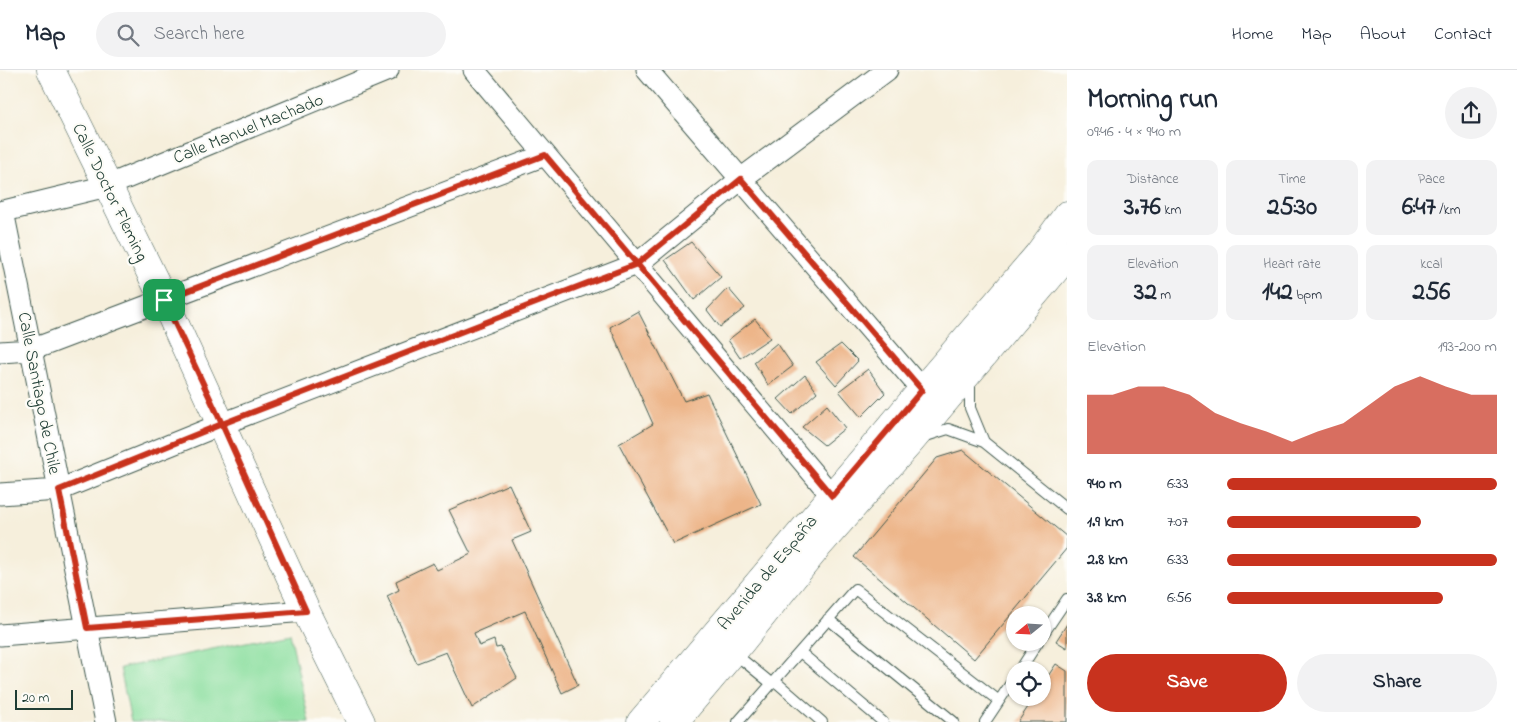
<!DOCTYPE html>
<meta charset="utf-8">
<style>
body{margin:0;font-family:"Indie Flower",sans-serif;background:#f2f2f3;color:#1f2937;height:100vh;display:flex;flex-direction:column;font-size:19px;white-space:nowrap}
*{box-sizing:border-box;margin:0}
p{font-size:16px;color:#747a83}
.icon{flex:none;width:28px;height:28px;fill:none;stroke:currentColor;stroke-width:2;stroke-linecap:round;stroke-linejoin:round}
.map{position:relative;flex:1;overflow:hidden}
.panel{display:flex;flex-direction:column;background:#fff;width:450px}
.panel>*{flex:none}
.needle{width:32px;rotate:252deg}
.fabs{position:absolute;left:1006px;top:536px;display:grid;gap:10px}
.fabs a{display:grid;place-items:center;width:45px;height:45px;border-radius:50%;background:#fff;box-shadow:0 1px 4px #0004;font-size:25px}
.scale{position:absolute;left:15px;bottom:12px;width:58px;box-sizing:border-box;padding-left:5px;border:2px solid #1f3d34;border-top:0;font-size:14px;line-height:18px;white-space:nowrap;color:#1f3d34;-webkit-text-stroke:4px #fdfcf7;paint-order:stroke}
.pin{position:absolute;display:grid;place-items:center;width:42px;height:42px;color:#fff;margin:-21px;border-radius:10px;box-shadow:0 2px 8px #0006}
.round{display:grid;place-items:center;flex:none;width:52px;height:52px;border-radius:26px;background:#f2f2f3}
.headline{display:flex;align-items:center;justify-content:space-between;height:85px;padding:0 20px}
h1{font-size:28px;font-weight:700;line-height:38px}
.stats{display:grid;grid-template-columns:repeat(3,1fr);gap:8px;height:85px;padding:5px 20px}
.stats div{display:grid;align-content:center;border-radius:10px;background:#f2f2f3;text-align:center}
.stats b{font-size:25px;font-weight:700}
.stats small{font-size:14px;font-weight:400}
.stats p{font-size:14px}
.chart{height:140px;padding:10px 20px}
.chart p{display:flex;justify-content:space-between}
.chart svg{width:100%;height:90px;margin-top:5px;fill:#c8321e;opacity:.7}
.button{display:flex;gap:10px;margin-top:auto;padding:10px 20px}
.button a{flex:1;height:58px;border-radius:30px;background:#c8321e;color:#fff;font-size:20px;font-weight:700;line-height:58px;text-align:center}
.button a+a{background:#f2f2f3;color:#1f2937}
ul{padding:0 20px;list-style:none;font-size:16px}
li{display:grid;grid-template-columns:80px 60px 1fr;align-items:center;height:38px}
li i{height:12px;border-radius:6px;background:#c8321e}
header{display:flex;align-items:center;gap:30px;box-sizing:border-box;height:70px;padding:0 25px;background:#fff;border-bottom:1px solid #e0e1e3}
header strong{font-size:24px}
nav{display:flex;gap:28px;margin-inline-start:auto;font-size:18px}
.search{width:350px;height:45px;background:#f2f2f3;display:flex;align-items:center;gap:12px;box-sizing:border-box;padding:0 18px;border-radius:28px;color:#747a83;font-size:19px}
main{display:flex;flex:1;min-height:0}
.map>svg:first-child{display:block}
.green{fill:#8ddfa0;stroke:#568e6a}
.building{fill:#edb589}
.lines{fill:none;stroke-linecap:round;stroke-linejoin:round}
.service-casing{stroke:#3f584d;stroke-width:12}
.minor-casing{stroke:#3f584d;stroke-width:23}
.secondary-casing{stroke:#3f584d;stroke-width:29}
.primary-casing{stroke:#3f584d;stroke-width:29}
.service{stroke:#fff;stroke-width:10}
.minor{stroke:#fff;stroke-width:21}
.secondary{stroke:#fff;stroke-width:28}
.primary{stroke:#fff;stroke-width:28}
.route-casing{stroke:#fff;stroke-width:10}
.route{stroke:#c8321e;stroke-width:6}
.labels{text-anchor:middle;stroke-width:4.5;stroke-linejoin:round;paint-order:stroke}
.street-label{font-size:18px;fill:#1f3d34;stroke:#fdfcf7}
</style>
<header>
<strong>Map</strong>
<div class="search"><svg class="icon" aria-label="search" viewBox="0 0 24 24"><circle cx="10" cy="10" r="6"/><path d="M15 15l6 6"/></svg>Search here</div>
<nav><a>Home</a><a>Map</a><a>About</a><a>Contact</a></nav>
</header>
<main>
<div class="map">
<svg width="1067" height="652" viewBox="0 0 1067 652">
<rect width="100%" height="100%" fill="#fdfcf7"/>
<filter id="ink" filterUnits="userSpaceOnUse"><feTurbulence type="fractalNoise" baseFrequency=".02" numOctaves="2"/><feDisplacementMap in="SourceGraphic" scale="10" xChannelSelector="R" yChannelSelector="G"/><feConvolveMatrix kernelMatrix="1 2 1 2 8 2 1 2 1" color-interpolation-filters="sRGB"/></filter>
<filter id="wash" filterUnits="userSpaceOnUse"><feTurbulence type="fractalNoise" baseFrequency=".0096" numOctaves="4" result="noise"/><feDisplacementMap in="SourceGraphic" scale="20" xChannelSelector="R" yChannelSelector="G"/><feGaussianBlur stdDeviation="1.12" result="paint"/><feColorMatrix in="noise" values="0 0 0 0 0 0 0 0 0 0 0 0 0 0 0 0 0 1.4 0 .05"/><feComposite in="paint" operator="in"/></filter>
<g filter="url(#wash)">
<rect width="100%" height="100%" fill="#f6efdc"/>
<path class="green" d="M290 563 309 652H131L120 598Z"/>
<g id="blocks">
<path class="building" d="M691 172 721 207 694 230 665 190Z
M728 218 745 238 720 257 707 240Z
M638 241 684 331 707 323 761 434 673 474 619 374 653 354 610 257Z
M755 249 770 268 740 288 728 270Z
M777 273 793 296 768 315 754 292Z
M841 274 858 291 836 315 816 292Z
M868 299 885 323 861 347 839 321Z
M805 305 817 322 792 344 778 329Z
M827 335 845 358 824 375 802 357Z
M963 380 1067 467V478L974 589 854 487 937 388Z
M509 414 531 462 512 470 578 615 562 623 525 541 474 563 479 576 494 570 496 578 501 577 517 608 472 638 446 582 417 593 387 526 399 520 396 511 433 493 437 500 471 484 449 440Z
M1067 554V578L1056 571Z
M1056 594 1067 601V652H1018L1034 628H1042V615Z"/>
</g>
</g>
<g filter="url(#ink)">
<use href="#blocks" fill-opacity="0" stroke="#3f584d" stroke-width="1"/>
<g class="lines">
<defs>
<path id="service" d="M970 310V338L984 372
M923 367 948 359 984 372 1067 439
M828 549 954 652
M1042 566 1067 529
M800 582 883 652
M734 583 772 614
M1020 600 1038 572
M775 611 822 652
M738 652 855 519 999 631
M985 652 1015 607"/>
<path id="minor" d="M474 0 832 426
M647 0 922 320
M3 141 106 652
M0 142 107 116 388 0
M0 282 31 280 545 85
M0 424 59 420 222 354 637 194 741 109 887 0
M0 565 306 541"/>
<path id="secondary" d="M51 0 164 230 306 541 361 652"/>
<path id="primary" d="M641 652 922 320 1038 185 1067 145
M674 652 733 582 819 475 911 371 1056 199 1067 184"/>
</defs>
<use href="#service" class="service-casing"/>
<use href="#minor" class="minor-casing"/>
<use href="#secondary" class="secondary-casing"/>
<use href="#primary" class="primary-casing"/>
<use href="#service" class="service"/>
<use href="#minor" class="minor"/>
<use href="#secondary" class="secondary"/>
<use href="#primary" class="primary"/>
</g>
</g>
<g class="lines" filter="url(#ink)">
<defs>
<path id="route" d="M164 230 222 354 59 420 87 558 306 541 222 354 637 194 832 426 922 320 741 109 637 194 545 85 164 230"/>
</defs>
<use href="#route" class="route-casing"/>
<use href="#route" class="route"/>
</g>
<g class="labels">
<g class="street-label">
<text transform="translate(248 58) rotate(-22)" y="6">Calle Manuel Machado</text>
<text transform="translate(111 122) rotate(64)" y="6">Calle Doctor Fleming</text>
<text transform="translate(40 323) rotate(79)" y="6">Calle Santiago de Chile</text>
<text transform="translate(767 502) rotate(-50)" y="6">Avenida de España</text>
</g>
</g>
</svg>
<div class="fabs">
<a><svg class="needle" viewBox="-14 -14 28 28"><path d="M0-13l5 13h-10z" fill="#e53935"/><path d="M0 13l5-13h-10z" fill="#747a83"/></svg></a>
<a><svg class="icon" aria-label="locate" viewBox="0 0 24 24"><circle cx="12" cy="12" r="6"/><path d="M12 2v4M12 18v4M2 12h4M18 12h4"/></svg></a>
</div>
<div class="scale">20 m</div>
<div class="pin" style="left:164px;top:230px;background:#1e9e55"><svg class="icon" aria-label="arrive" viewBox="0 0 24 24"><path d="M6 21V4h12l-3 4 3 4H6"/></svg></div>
</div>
<section class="panel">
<div class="headline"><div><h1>Morning run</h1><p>09:46 · 4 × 940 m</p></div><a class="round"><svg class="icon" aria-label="share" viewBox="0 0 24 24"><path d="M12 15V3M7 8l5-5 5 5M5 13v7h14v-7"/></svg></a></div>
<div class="stats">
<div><p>Distance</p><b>3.76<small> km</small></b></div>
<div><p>Time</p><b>25:30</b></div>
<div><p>Pace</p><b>6:47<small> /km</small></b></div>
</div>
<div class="stats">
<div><p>Elevation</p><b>32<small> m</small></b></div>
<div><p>Heart rate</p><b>142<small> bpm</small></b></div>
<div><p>kcal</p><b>256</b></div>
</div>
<div class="chart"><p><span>Elevation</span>193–200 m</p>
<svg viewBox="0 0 160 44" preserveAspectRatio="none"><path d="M0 44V15L10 15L20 11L30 11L40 15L50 24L60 29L70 33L80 38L90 33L100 29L110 20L120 11L130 6L140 11L150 15L160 15V44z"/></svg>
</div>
<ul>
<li><b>940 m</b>6:33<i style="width:100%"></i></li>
<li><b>1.9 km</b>7:07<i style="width:72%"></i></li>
<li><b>2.8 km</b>6:33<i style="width:100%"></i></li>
<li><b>3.8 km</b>6:56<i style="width:80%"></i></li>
</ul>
<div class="button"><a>Save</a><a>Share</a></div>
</section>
</main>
